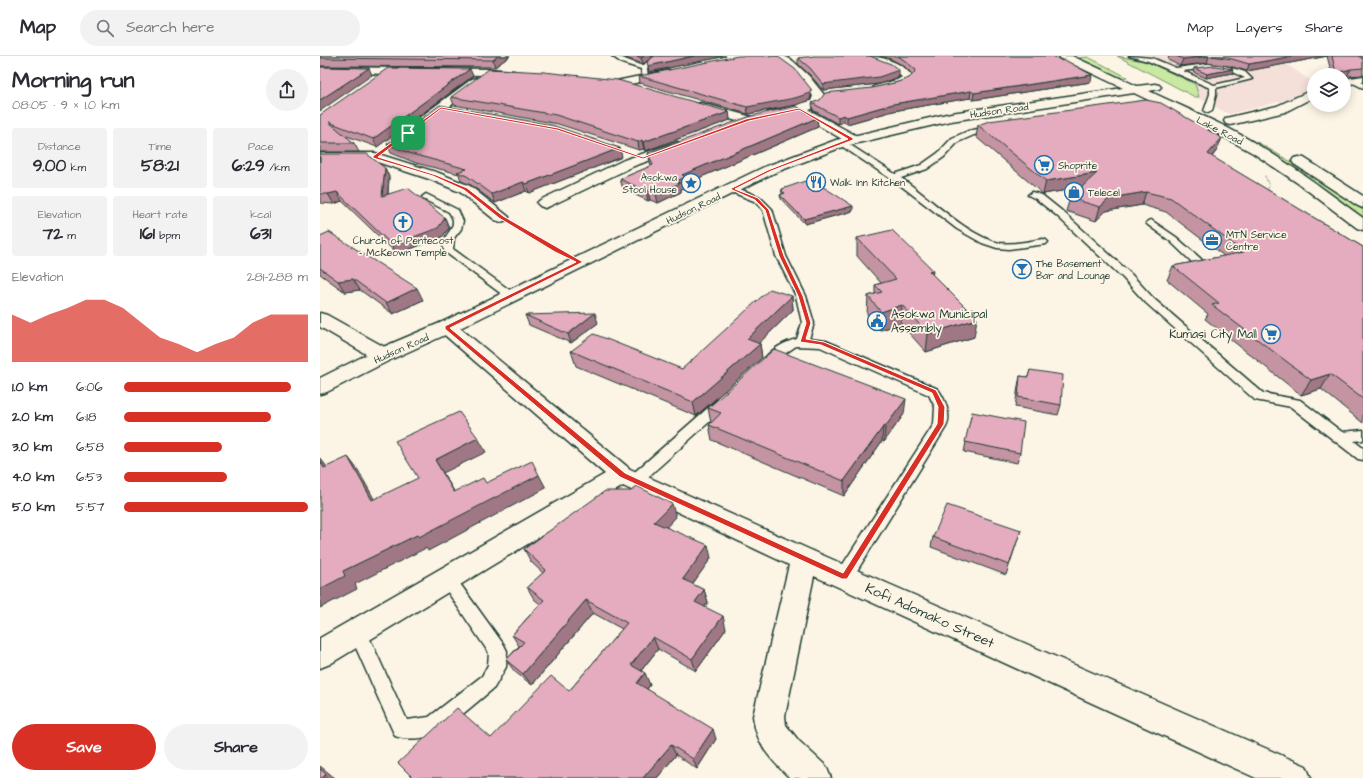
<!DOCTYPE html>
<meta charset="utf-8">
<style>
body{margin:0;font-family:"Architects Daughter",sans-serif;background:#f2f2f3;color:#2b2b33;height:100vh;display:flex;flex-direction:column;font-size:15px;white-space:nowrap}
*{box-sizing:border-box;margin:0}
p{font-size:13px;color:#7c7c81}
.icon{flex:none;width:22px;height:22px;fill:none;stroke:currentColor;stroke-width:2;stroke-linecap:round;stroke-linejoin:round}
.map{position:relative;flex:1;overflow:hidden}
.drawer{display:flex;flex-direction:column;background:#fff;width:320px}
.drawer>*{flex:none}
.tools{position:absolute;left:987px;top:12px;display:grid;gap:8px}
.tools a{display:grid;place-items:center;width:44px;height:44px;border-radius:50%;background:#fff;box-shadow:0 2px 10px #0003;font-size:20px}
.pin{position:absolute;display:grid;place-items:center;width:34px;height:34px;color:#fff;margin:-17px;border-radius:8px;box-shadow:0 2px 6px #0006}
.round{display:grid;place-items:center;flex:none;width:42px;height:42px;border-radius:21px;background:#f2f2f3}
.summary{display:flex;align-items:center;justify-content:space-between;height:68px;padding:0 12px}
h1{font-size:22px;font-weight:800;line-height:30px}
.stats{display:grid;grid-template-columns:repeat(3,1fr);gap:6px;height:68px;padding:4px 12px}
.stats div{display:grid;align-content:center;border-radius:4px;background:#f2f2f3;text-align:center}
.stats b{font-size:17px;font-weight:800}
.stats small{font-size:11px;font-weight:400}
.stats p{font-size:11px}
.chart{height:112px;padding:8px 12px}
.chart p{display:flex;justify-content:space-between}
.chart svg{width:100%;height:72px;margin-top:4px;fill:#d93025;opacity:.7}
.action{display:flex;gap:8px;margin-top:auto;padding:8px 12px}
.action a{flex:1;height:46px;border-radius:24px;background:#d93025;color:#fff;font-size:16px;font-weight:800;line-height:46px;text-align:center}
.action a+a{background:#f2f2f3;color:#2b2b33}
ul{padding:0 12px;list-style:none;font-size:13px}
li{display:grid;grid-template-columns:64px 48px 1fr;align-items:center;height:30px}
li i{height:10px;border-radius:5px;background:#d93025}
header{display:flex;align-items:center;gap:24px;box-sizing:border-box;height:56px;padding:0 20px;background:#fff;border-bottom:1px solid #e1e1e2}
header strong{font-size:19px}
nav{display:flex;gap:22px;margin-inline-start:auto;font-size:14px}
.search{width:280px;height:36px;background:#f2f2f3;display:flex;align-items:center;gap:10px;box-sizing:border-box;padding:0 14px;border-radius:22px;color:#7c7c81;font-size:15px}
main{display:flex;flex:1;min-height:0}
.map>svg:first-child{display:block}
.built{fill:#f5dfd9}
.green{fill:#c9e9a2;stroke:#74936b}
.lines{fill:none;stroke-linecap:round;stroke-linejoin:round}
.lane-casing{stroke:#1f3d34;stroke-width:3}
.street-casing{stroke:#1f3d34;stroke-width:3}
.secondary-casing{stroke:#1f3d34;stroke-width:3}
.path-far1{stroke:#1f3d34;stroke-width:1.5;stroke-dasharray:0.5 1.5;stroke-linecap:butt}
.path{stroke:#1f3d34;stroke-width:2;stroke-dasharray:1 2.5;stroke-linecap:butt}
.lane{fill:#fcf5e5;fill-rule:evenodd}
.street{fill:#fcf5e5;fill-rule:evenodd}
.secondary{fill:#fcf5e5;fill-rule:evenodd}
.wall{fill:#c494a3;stroke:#1f3d34}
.shaded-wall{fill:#a07885;stroke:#1f3d34}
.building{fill:#e4acbe;stroke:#1f3d34}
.route{fill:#d93025;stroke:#fff;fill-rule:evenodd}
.labels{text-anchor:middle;stroke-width:3.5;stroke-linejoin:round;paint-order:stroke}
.far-street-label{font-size:10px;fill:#1f3d34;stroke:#fcf5e5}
.far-poi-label{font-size:10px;fill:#1f3d34;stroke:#fcf5e5;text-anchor:start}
.poi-label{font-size:12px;fill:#1f3d34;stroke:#fcf5e5;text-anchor:start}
.near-street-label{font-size:14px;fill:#1f3d34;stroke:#fcf5e5}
</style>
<header>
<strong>Map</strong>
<div class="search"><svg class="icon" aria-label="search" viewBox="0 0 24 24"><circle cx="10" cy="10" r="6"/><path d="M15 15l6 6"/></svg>Search here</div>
<nav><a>Map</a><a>Layers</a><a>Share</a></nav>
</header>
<main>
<section class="drawer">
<div class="summary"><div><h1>Morning run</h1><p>08:05 · 9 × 1.0 km</p></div><a class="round"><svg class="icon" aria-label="share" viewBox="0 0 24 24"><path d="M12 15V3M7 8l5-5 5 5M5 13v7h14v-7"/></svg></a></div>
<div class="stats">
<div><p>Distance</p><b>9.00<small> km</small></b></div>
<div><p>Time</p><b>58:21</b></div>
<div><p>Pace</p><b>6:29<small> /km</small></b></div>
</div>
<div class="stats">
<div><p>Elevation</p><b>72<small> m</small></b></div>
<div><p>Heart rate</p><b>161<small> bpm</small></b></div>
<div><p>kcal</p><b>631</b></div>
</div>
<div class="chart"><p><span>Elevation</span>281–288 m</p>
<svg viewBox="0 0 160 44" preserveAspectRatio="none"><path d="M0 44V15L10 20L20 15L30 11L40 6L50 6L60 11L70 20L80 29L90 33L100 38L110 33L120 29L130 20L140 15L150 15L160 15V44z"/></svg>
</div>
<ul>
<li><b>1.0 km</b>6:06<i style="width:91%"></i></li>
<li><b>2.0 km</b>6:18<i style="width:80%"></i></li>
<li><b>3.0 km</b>6:58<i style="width:53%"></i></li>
<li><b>4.0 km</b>6:53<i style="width:56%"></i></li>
<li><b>5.0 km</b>5:57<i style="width:100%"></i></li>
</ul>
<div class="action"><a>Save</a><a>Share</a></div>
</section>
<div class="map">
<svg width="1043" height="722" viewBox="0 0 1043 722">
<rect width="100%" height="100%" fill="#fcf5e5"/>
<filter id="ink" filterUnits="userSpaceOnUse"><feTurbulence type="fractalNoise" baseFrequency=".025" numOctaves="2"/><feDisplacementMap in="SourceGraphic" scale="8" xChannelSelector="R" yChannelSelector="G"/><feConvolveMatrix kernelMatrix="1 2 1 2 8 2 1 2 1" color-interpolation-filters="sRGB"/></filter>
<g filter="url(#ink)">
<path class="built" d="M797 0H954L991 25 985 35 967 44 909 58Z"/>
<path class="green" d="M797 0 828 6 875 28 879 41H875Z
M768 1 807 21 802 22 759 2Z
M934 87H939L1010 129 1043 154V163L984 118Z"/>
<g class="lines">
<defs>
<path id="lane" d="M292 0C301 0 313 7 323 10L329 4 343 0 346 2 333 6 327 12 328 22 325 24 322 22 321 13 302 7Z
M809 0 832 2 856 12 887 8 902 9 925 16 932 23 896 32V38L892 55 888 57 884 55 890 38V32L828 5ZM887 12 908 14 925 22 894 29 863 15Z
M1031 22 1043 27V32L1029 25 1028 24Z
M672 70 676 72 675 74 654 79 638 86 624 101 607 113 581 122C608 140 648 181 680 187 694 189 709 185 723 183L726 184 728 186 726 188 689 193 677 192 662 187 637 173 580 129 517 87 518 85H524L575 118 601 109 618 97 632 82 648 75Z
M412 130 440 141 452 153 466 200 486 240 494 267 489 283 506 285 618 333C625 343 632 360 626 371L530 526 524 528 518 526 516 521 518 516 614 368 615 351 609 339 500 291 476 290 466 297 452 309H444L442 306C450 294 464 286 477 283L482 267 476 240 456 200 443 154 434 145 409 135 408 133 409 131Z
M712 136 722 139 742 155 811 218 834 243 943 337 980 344 1022 376 1043 374V384L1034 385 1043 392V404L1038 403 971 351 935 344 826 247 803 222 736 159 716 143 708 139Z
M106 138 138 154 143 165 141 173 134 182 133 193 195 238 196 240 195 242H187L125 196C118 182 134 176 133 165 133 162 130 158 129 156L103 143 102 141Z
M831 164 856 181 881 203 882 205 881 207H873L850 185 828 169 826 167 828 165Z
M402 343 407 344 408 347 407 350 319 429 314 430 309 429 307 425 309 421 397 344Z
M127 516 133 518 184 589 187 595 186 611 174 632 120 677C107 682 89 685 75 680L29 576 32 570 38 568 44 570 87 664 109 661 162 620 168 609 169 597 119 523 121 518Z"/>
<path id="street" d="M451 0H464L473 5 489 20 505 40 500 50 489 54 537 80 539 83 537 86H527L477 57 452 63 448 62 446 59 448 56 491 45 493 40 476 19Z
M542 0C562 0 581 5 594 22L585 29 559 35 555 34 553 32 555 30 577 24 582 21 571 13 543 2Z
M0 11 168 13 194 15 199 18 194 21 168 19 0 17Z
M349 14 353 15 354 17 353 19 301 30 297 29 295 27 297 25 301 24Z
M1043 20V26L1024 29V23Z
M156 22 160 23 162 25 160 27 103 71H95L93 68 95 65 152 23Z
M994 33V41L965 56 910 69 906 68 904 65 906 62 957 50Z
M381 47 432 61 434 64 432 67 428 68 377 54 375 51 377 48Z
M357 86 362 87 364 90 362 93 314 110 230 150 225 152 220 150 217 147 220 144 304 104Z
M0 97H55L119 117 150 130 189 161 187 164 181 166 175 164 140 136 109 123 54 105H0Z
M0 257 7 259 70 294 73 299 70 304 63 305 56 304 0 271Z
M127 265 134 267 310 413 493 495 986 710 991 722H936L494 520 465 660 466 669 479 685 506 710 511 722H470C450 703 436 688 433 660L469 509 303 430 10 608 0 612V582L285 418 120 275 117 271 120 267Z"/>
<path id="secondary" d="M739 0H752L817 30 835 28 839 29 841 31 839 33 829 35C867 53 907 69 943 92 978 113 1010 138 1043 162V174L1037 172 979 128 933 97 893 75 814 37 631 65 525 90 454 117 134 275 70 304 7 336 0 338V322L56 294 120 267 444 111 516 84 631 57 803 32 740 2Z
M979 101 984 102 1043 140V152L1038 150 974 108 972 105 974 102Z"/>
</defs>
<use href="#lane" class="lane-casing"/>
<use href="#street" class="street-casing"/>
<use href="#secondary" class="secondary-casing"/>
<path class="path-far1" d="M945 120 949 130 947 136
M197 171 236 194"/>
<path class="path" d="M234 193 239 196"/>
<use href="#lane" class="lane"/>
<use href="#street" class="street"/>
<use href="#secondary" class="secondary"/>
</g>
<path class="wall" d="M0 0H190L175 11 0 10Z
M305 0H406L329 16 331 2 323 8 306 2Z
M559 0H733L771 26 653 44 650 42 573 55 527 68 524 66 518 68 493 54 492 47 578 26 589 22 593 19 584 10 571 3Z
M849 0H1043V19L1027 20 1024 19H1012L1007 0 927 15 909 10 887 7 860 10 848 4Z
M478 2 579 21 559 28 503 34 490 19 478 8Z
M874 12 912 17 886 22 873 16Z
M153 20 57 91 24 79 34 87 39 96H0V59Z
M319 20 491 40 490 44 476 49 428 58 320 27Z
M131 41 409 56 410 64 325 95 324 93 319 94 238 68 134 49Z
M497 62 498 71 367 127V130L361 133V136L338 147 330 144 328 145 303 133 300 123 331 110 330 106 328 97Z
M658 69 897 94 892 101 1043 191V367L1001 333 981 339 885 263 888 258 847 224 853 210 904 200 846 156 822 149 786 155 776 165 746 155 750 142 760 132 723 138 656 81Z
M67 88 302 101 209 137 206 135 175 147 151 129 141 125 139 118 96 107 71 97Z
M0 98 65 112 69 121 68 138 125 162 129 172 122 181 77 198 22 145 14 148 0 147Z
M462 133 533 155 485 168 461 143 460 139 462 138Z
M0 180 103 244 73 258 40 234 25 236 0 218Z
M537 182 613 219 654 281 606 296 581 268 560 274 547 258 548 240 555 238V229L561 227 537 200Z
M472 240 473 254 439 287 440 288 442 302 376 360 256 310 251 295 362 313Z
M205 259 278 267 251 287 209 269Z
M710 314 741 349 738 359 695 351 698 330 700 320 708 321Z
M388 352 584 358 564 386 562 385 524 440 392 384 389 369 392 367H391Z
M652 356 700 397 697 407 644 396Z
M356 461 346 471 391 502 372 528 384 534 388 546 385 551 406 573 376 615 338 593 321 615 330 629 327 633 396 683 377 713 356 699 337 722H93L171 682 249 635 302 573 273 557 212 629 195 616 186 604 199 590 192 579 220 548 214 543 207 531 223 517 211 506 204 493Z
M701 474 686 519 611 491 613 481Z"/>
<path class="shaded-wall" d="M178 0H190L175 11 173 4Z
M324 0H333V1L323 8 321 2Z
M374 0H406L329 16 328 10Z
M889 0 887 7 860 10 863 3Z
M974 0H1008L927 15 929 8Z
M49 12 52 19 0 55V44Z
M150 13 153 20 57 91 53 83Z
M913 13 912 17 886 22 887 18Z
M1031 13 1027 20 1024 21V19H1015L1016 17Z
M579 14V21L559 28 503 34V28Z
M772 19 771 26 653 44 654 37Z
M491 33V40L490 44 476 49 428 58 427 51Z
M651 35 650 42 573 55 527 68V61L573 48Z
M409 56 410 64 325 95 323 86Z
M524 59V66L518 68V61Z
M497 62 498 71 367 127V130L361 133V136L338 147 336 138 362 119Z
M902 82 897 94 883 111 888 98Z
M322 84 324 93 319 94 318 86Z
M300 92 302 101 209 137 206 128Z
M65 112 69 121 67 149 62 140Z
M777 117 773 130 723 138 726 125Z
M203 126 206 135 175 147 172 138Z
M328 134 330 144 328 145 326 135Z
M17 136 22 145 14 148 8 138Z
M826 136 822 149 786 155 776 165 780 151 790 142Z
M533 150V155L485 168 484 163Z
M125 162 129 172 122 181 77 198 72 189Z
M613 214 611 232 609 215Z
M33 223 40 234 25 236 18 225Z
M97 232 103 244 73 258 66 247Z
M472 240 473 254 429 297 427 283Z
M582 249 581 268 560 274 561 256Z
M275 257 278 267 251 287 248 278Z
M657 263 654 281 606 296 608 278Z
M440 288 442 302 376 360 373 346Z
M1010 318 1001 333 981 339 991 324Z
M586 343 584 358 564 386 565 371Z
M563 371 562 385 524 440V425Z
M158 382 166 396 123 417 143 450 115 404Z
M28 401 38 414 62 457 52 444Z
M0 402 8 412H4L0 404Z
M219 419 226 432 108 495 106 492 35 528 37 533 0 552V533L23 515Z
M352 448 356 461 339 479 334 466Z
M388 489 391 502 367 536 363 523Z
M384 534 388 546 379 558 375 546Z
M266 544 273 557 212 629 203 618Z
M403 560 406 573 376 615 372 603Z
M333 581 338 593 317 620 311 609Z
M325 617 330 629 322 639 317 627Z
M393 673 396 683 377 713 373 703Z
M351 689 356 699 337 722H323Z
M0 710 15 722H2L0 713Z"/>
<path class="building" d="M0 0H178L173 4 0 2Z
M317 0H324L321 2Z
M335 0H374L328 10 327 6 333 1Z
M418 0H457L475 13 491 33 490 37 475 42 427 51 319 20Z
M494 0H550L571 8 579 14 559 21 503 28 490 12 478 2Z
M578 0H733L742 5 745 4 772 19 654 37 651 35 573 48 527 61 524 59 518 61 492 47 500 44 505 37 552 32 578 26 589 22 595 16 596 14 584 4Z
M856 0H887L863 3Z
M892 0H974L929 8 912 3Z
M1012 0H1038L1043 3V12L1031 13 1016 17Z
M895 10 913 13 887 18 874 12Z
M0 11 49 12 0 44Z
M68 12 150 13 53 83 9 66 34 87H0V59Z
M169 13 224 16 298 24 409 56 323 86 322 84 318 86 236 59 131 41Z
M826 44 841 47 902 82 888 98 1043 191V343L1010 318 991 324 892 249 899 247 853 210 924 196 851 142 826 136 790 142 780 151 750 142 777 117 726 125 658 69 669 65Z
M120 49 232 69 300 92 206 128 203 126 172 138 147 120 137 116 147 113 92 98 67 88Z
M476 50 497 62 362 119 366 121 356 125 360 127 336 138 328 134 326 135 300 123 333 109 328 97 431 60Z
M0 98H47L65 112 62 140 88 132 125 162 118 172 72 189 17 136 8 138H0Z
M491 123 533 150 484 163 460 139 465 137 461 135 463 134 462 133Z
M572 174 613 214 609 215 657 263 608 278 582 249 561 256 548 240 562 236 555 229 576 223 537 182Z
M9 176 97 232 66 247 33 223 18 225 0 212V180Z
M450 233 472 240 427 283 440 288 373 346 251 295 274 278 362 313Z
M275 257 248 278 205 259Z
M454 293 586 343 565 371H563L524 425 389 369 401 357 388 352Z
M710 314 743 319 741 349 698 341 700 320 708 321Z
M139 356 158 382 115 404 134 436 163 422 166 427 212 405 219 419 99 481 97 479 23 515 25 520 0 533V404L4 412 28 401 52 444 98 422 75 385Z
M652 356 704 366 700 397 645 386Z
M317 430 352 448 334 466 388 489 363 523 384 534 375 546 403 560 372 603 333 581 311 609 325 617 317 627 393 673 373 703 351 689 323 722H93L78 707 137 652 171 682 231 620 249 635 307 567 266 544 203 618 186 604 204 586 192 579 224 544 207 531 226 514 204 493 285 435H311Z
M627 449 701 474 689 509 613 481Z
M0 713 6 718 2 722H0Z"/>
</g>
<path class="route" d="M121 51 238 72 323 101 426 63 479 52 533 82V84L451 115 415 133 438 142 449 154 464 200 483 240 491 267 486 283 504 286 616 334 625 351 624 368 527 523H522L300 421 125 273V270L256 206 235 196 179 162 144 134 113 120 53 102V100ZM121 53 237 74 323 103 429 65 479 54 528 83 448 114 410 133 435 144 445 154 459 200 478 240 486 267 480 286 501 289 612 337 618 351 617 368 523 517 305 417 130 272 263 206 183 160 147 132 116 119 58 101Z"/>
<defs>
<symbol id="supermarket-ring" viewBox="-11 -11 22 22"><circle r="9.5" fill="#fcf5e5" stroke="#1f6fb2" stroke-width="1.5"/><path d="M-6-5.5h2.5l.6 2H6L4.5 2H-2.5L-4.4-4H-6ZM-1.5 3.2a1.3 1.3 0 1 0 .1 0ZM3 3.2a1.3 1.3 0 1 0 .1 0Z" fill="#1f6fb2"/></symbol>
<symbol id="restaurant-ring" viewBox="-11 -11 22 22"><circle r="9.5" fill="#fcf5e5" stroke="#1f6fb2" stroke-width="1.5"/><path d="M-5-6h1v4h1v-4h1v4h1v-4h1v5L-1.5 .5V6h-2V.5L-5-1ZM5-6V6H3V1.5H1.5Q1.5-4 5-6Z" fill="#1f6fb2"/></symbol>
<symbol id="sight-ring" viewBox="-11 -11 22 22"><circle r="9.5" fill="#fcf5e5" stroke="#1f6fb2" stroke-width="1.5"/><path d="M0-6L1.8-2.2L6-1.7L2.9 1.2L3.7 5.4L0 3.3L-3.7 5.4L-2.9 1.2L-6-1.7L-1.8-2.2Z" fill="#1f6fb2"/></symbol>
<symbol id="shop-ring" viewBox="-11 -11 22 22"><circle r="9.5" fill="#fcf5e5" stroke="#1f6fb2" stroke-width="1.5"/><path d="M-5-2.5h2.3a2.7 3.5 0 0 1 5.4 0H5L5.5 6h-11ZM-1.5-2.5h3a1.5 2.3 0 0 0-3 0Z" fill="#1f6fb2"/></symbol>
<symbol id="church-ring" viewBox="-11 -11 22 22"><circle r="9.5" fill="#fcf5e5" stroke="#1f6fb2" stroke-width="1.5"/><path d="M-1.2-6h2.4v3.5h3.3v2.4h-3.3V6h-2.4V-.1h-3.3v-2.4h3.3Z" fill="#1f6fb2"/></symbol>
<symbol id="office-ring" viewBox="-11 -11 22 22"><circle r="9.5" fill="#fcf5e5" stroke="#1f6fb2" stroke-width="1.5"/><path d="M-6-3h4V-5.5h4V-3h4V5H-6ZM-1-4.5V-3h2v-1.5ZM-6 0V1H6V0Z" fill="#1f6fb2"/></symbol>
<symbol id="bar-ring" viewBox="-11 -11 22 22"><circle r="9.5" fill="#fcf5e5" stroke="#1f6fb2" stroke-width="1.5"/><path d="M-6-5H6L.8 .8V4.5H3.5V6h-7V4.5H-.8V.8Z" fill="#1f6fb2"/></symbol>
<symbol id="civic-ring" viewBox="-11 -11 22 22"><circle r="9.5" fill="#fcf5e5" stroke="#1f6fb2" stroke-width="1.5"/><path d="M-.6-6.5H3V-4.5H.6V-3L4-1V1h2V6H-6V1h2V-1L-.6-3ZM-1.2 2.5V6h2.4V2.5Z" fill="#1f6fb2"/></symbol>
</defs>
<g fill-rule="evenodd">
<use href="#supermarket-ring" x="713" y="98" width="22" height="22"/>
<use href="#restaurant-ring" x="485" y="115" width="22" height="22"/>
<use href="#sight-ring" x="360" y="116" width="22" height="22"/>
<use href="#shop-ring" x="743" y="125" width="22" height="22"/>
<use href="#church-ring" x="72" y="155" width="22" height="22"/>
<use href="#office-ring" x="881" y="173" width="22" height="22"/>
<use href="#bar-ring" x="691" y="202" width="22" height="22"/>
<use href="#civic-ring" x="546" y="254" width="22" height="22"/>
<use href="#supermarket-ring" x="940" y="267" width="22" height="22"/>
</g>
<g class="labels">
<g class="far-street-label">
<text transform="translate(679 54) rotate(-8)" y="4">Hudson Road</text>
<text transform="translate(900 74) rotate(27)" y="4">Lake Road</text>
<text transform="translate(373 152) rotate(-26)" y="4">Hudson Road</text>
<text transform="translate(81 292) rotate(-24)" y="4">Hudson Road</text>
</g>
<g class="far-poi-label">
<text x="738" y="113">Shoprite</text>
<text x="357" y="125" text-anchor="end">Asokwa<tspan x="357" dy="12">Stool House</tspan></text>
<text x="510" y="130">Walk Inn Kitchen</text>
<text x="768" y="140">Telecel</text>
<text x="906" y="182">MTN Service<tspan x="906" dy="12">Centre</tspan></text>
<text x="83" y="188" text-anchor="middle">Church of Pentecost<tspan x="83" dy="12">- McKeown Temple</tspan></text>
<text x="716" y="211">The Basement<tspan x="716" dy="12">Bar and Lounge</tspan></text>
</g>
<g class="poi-label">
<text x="571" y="262">Asokwa Municipal<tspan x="571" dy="14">Assembly</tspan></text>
<text x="937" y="282" text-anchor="end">Kumasi City Mall</text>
</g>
<g class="near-street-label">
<text transform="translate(610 559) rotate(24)" y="5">Kofi Adomako Street</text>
</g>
</g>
</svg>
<div class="tools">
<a><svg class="icon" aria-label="layers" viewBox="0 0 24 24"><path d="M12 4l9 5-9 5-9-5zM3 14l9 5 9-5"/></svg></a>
</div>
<div class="pin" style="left:88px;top:77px;background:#1e9e55"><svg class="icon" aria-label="arrive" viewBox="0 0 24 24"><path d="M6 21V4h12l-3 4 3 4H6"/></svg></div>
</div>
</main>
